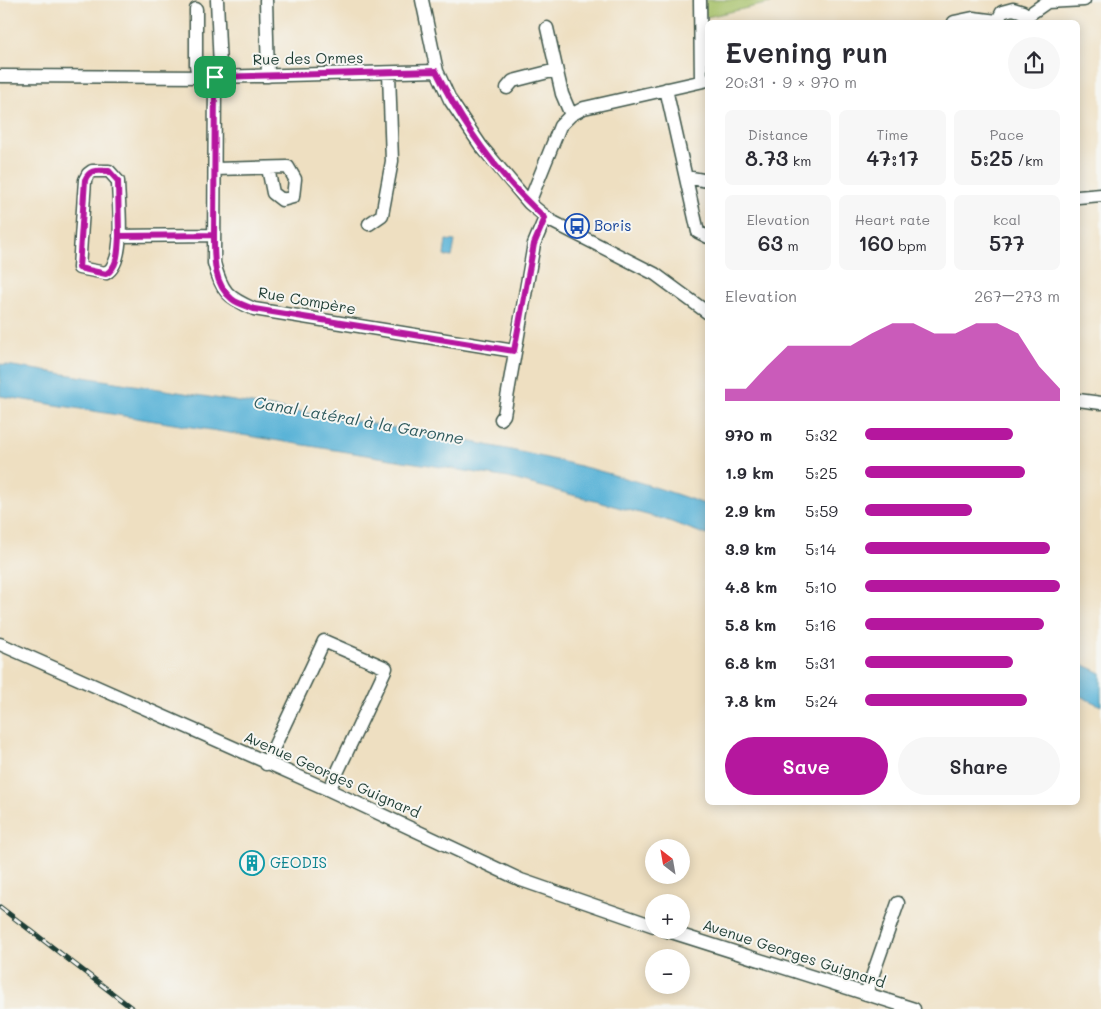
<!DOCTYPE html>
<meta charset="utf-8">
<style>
body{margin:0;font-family:Mali,sans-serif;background:#f7f7f7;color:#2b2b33;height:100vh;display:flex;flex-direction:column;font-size:19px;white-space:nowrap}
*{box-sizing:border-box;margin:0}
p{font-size:16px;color:#7c7c81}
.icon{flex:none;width:28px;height:28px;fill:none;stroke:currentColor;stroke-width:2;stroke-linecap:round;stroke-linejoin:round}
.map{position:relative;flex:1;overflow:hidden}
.details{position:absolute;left:705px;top:20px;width:375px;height:785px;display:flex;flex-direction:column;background:#fff;border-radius:8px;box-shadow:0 2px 12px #0003}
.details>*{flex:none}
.needle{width:32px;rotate:329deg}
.fabs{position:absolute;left:645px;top:839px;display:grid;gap:10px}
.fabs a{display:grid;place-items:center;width:45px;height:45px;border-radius:50%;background:#fff;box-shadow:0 2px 12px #0003;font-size:25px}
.pin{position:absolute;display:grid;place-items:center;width:42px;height:42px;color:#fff;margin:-21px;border-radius:10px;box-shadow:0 2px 8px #0006}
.round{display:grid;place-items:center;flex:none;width:52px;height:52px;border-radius:26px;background:#f7f7f7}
.overview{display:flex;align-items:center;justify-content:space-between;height:85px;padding:0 20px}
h1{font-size:28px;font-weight:600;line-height:38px}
.metrics{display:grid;grid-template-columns:repeat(3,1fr);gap:8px;height:85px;padding:5px 20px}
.metrics div{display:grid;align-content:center;border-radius:8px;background:#f7f7f7;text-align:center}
.metrics b{font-size:21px;font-weight:600}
.metrics small{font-size:14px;font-weight:400}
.metrics p{font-size:14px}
.chart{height:140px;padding:10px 20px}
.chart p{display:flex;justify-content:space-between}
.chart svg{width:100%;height:90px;margin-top:5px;fill:#b5179e;opacity:.7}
.action{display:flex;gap:10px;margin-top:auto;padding:10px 20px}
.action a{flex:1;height:58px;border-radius:30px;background:#b5179e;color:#fff;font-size:20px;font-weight:600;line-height:58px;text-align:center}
.action a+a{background:#f7f7f7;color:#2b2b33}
ul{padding:0 20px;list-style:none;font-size:16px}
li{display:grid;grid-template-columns:80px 60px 1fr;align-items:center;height:38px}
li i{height:12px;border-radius:6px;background:#b5179e}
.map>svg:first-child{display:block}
.green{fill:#a5c066;stroke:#627e4d}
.water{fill:#59b2d7;stroke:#3c7886}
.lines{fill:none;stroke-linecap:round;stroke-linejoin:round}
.minor-casing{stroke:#3e5549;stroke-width:15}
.minor{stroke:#fff;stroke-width:12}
.rail-casing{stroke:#1f3d34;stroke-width:5}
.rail{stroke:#f6f6f2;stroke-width:3;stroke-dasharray:9;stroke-linecap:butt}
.route-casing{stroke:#fff;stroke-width:10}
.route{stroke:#b5179e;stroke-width:6}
.labels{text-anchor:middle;stroke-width:4;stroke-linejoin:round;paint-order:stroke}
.street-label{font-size:15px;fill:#1f3d34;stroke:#f6f6f2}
.transit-label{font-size:15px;fill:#164399;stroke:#f6f6f2;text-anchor:start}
.culture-label{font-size:15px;fill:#0d838f;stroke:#f6f6f2;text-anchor:start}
.water-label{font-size:16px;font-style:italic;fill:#2e5a5d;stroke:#f6f6f2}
</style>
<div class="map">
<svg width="1101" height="1009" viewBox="0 0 1101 1009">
<rect width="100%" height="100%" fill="#f6f6f2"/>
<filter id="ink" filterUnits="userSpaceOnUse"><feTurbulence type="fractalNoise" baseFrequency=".02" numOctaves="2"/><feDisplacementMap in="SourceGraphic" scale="10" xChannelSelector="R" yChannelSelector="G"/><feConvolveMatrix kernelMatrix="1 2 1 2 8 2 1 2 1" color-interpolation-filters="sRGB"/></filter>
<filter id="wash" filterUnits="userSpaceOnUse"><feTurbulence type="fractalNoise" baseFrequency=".0096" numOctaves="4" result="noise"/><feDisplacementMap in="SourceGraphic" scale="20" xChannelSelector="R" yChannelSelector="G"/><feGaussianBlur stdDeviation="1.12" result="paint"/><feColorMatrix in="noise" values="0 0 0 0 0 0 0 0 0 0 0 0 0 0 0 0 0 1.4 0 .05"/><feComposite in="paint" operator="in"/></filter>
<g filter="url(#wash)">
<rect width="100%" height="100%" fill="#eedfc1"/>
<path class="green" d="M705 0H779V1L707 17 705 14Z"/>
<path class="water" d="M446 240 455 241 452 257 444 256Z
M0 364C111 381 222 399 332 417 460 439 586 460 707 505V535L666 520 509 478 0 396Z
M1078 662 1101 673V706L1078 695Z"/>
</g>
<g filter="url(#ink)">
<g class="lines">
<defs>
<path id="minor" d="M217 0 220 68 215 77 214 263C222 292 227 297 254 309L514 351
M266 0 268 76
M422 0 437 71 450 100 481 146 529 203 551 221 655 274 708 313
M700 0 701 81
M196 9V65L198 77
M1027 16 1047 2 1084 0
M954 22 973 18 997 21
M997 22 1002 12 1013 9 1023 12 1029 22
M547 28 562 94 571 115
M0 76 215 77 437 71
M507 88 513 81 556 70
M666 89 698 232 708 237
M215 169 288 167 295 179 293 197 282 200 273 193 268 168
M92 171H109L118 181C118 202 127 262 106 273L79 268 85 180 88 174Z
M686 177 708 181
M1078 197 1101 195
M529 203 560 126 571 115 584 108 708 80
M369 224 382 215 392 161 389 73
M119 236 214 235
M1078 400 1101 403
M501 419 504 415 534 244 545 218
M0 644 329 790 521 880 654 926
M266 764 324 641 386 668 329 790
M665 930 914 1009
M866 994 898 903"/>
</defs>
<use href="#minor" class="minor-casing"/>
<use href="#minor" class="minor"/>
<defs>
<path id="rail" d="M0 907 133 1009"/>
</defs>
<use href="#rail" class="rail-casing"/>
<use href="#rail" class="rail"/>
</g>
</g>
<g class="lines" filter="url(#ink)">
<defs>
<path id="route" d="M215 77 214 235 119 236C118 249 119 266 106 274L79 268 85 180C90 168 98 171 109 171L118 181 119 236 214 235C214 257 213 284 232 299 238 304 247 306 254 309L514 351 534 244 545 218C500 177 463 126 436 71L215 77"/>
</defs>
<use href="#route" class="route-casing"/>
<use href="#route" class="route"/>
</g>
<defs>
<symbol id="bus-ring" viewBox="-11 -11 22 22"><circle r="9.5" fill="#f6f6f2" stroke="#1a4fb4" stroke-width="1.5"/><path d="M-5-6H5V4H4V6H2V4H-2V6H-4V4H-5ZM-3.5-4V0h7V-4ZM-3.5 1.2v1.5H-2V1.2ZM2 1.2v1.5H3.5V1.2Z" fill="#1a4fb4"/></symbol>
<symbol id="building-ring" viewBox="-11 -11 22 22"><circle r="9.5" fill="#f6f6f2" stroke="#0f9aa8" stroke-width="1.5"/><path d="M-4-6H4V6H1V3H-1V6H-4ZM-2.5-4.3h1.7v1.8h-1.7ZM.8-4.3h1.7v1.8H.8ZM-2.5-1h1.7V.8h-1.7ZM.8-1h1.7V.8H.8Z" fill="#0f9aa8"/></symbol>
</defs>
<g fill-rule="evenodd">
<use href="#bus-ring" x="563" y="212" width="28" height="28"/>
<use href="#building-ring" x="238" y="849" width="28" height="28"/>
</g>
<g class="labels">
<g class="street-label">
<text transform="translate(308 59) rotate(-1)" y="5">Rue des Ormes</text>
<text transform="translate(307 301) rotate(10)" y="5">Rue Compère</text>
<text transform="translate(332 775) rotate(24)" y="5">Avenue Georges Guignard</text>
<text transform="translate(794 954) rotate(18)" y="5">Avenue Georges Guignard</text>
</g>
<g class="transit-label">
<text x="594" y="231">Boris</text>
</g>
<g class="culture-label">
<text x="270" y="868">GEODIS</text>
</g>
<g class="water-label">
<text transform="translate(359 420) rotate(10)" y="6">Canal Latéral à la Garonne</text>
</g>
</g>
</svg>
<div class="fabs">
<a><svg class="needle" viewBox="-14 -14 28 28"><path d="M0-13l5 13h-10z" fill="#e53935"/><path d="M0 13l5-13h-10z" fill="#7c7c81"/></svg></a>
<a>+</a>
<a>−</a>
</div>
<div class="pin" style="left:215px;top:77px;background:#1e9e55"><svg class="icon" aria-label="arrive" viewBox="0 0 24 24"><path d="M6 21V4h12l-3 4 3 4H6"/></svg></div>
<section class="details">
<div class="overview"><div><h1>Evening run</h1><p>20:31 · 9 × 970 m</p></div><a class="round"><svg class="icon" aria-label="share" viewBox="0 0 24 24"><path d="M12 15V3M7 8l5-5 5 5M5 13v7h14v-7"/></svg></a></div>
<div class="metrics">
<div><p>Distance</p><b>8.73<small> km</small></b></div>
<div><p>Time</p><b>47:17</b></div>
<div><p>Pace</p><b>5:25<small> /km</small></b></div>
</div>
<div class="metrics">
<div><p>Elevation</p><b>63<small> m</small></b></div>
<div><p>Heart rate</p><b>160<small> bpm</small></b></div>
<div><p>kcal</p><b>577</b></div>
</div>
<div class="chart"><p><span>Elevation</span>267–273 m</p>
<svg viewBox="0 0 160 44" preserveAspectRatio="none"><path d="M0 44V38L10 38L20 27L30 17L40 17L50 17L60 17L70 11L80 6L90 6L100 11L110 11L120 6L130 6L140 11L150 27L160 38V44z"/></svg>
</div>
<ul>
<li><b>970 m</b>5:32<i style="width:76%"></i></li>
<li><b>1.9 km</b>5:25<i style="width:82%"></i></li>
<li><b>2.9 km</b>5:59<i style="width:55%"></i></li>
<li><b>3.9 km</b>5:14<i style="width:95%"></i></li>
<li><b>4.8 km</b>5:10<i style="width:100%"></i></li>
<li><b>5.8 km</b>5:16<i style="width:92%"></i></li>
<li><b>6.8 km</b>5:31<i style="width:76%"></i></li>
<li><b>7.8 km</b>5:24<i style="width:83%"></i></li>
</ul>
<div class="action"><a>Save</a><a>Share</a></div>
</section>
</div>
